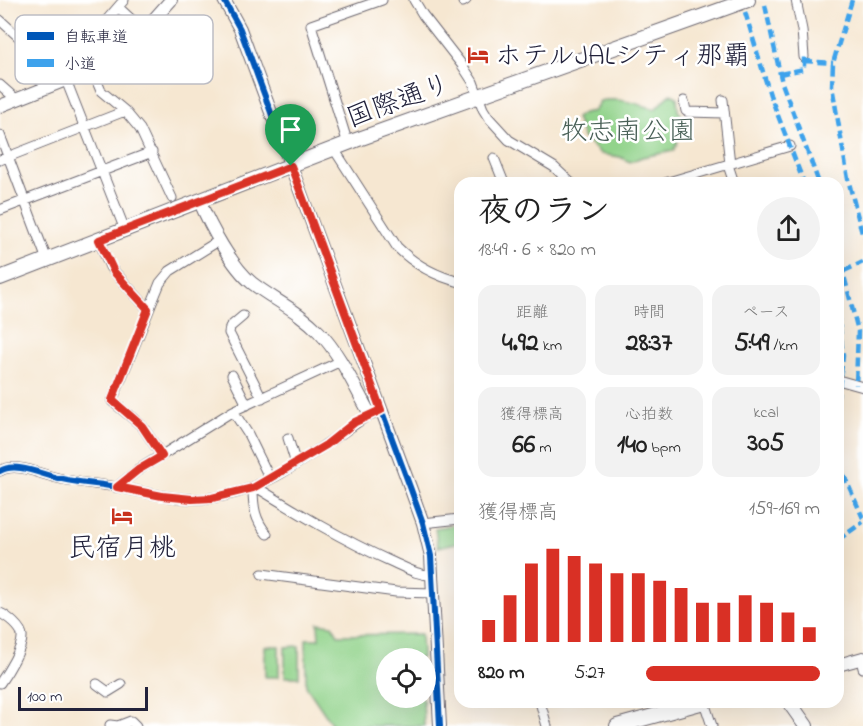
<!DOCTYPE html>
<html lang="ja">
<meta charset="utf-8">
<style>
body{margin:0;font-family:"Indie Flower","Klee One",sans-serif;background:#f2f2f2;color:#222;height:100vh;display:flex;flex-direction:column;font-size:22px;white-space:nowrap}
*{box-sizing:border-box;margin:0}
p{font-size:20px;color:#767676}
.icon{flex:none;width:33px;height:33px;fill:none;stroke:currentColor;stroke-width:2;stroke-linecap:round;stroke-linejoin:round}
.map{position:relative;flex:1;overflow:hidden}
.drawer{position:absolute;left:454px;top:177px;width:390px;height:531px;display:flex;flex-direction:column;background:#fff;border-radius:18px;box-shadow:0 6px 24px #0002}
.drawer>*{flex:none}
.fabs{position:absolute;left:376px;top:648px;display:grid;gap:12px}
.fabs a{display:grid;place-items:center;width:60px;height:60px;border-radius:50%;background:#fff;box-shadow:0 6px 24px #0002;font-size:30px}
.scale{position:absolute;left:18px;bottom:15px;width:130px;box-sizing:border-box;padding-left:6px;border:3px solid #22223b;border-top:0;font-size:16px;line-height:21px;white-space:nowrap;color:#22223b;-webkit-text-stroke:4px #fff;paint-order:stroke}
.pin{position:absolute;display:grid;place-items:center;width:51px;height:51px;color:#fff;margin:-62px -26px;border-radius:50% 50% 50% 0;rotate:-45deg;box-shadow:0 0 6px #0007}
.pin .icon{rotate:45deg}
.round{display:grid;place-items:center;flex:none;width:63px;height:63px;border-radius:32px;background:#f2f2f2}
.head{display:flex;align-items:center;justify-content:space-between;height:102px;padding:0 24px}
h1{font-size:33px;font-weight:700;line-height:45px}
.stats{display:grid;grid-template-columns:repeat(3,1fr);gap:9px;height:102px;padding:6px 24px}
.stats div{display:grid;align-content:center;border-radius:15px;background:#f2f2f2;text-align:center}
.stats b{font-size:26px;font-weight:700}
.stats small{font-size:16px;font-weight:400}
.stats p{font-size:16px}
.chart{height:168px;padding:12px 24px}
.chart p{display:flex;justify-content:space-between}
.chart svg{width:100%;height:108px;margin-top:6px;stroke:#d93025;stroke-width:6}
ul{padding:0 24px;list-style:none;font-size:20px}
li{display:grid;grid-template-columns:96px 72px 1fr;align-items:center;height:45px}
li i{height:15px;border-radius:8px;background:#d93025}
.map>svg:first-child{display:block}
.green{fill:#92d38b;stroke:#5a7a63;stroke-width:1.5}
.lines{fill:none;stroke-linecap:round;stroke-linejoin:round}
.minor-casing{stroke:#6c6770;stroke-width:11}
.tertiary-casing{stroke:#6c6770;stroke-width:14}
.secondary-casing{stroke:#6c6770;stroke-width:16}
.minor{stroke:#fff;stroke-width:9}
.tertiary{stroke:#fff;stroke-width:12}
.secondary{stroke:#fff;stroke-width:14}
.quiet{stroke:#3ea2ec;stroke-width:4.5;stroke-dasharray:9 4.5;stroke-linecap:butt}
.cycleway-casing{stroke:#fff;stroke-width:10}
.cycleway{stroke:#0057b8;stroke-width:6}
.route-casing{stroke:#fff;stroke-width:12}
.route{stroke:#d93025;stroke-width:8}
.labels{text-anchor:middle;stroke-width:5;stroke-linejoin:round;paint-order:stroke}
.poi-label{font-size:27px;fill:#22223b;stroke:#fff;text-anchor:start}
.street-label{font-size:27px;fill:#22223b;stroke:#fff}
.park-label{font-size:27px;fill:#496057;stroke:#fff}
.key{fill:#fff;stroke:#bdbdc4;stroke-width:1.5}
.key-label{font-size:16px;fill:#22223b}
</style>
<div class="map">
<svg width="863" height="726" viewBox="0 0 863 726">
<rect width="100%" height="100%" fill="#fff"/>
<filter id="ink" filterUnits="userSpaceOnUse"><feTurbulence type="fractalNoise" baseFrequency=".0167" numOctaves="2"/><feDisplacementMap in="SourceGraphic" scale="12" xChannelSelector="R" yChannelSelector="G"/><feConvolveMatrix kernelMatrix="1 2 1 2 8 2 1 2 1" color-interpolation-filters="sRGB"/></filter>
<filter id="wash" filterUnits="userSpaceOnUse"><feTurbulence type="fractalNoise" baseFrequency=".008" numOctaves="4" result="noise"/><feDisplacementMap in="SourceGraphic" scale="24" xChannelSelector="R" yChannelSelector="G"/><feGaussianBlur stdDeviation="1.35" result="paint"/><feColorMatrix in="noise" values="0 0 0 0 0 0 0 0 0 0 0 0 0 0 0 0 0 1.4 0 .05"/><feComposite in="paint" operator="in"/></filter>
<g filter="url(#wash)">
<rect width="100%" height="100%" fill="#f6e7d1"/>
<path class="green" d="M671 94 677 97 678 111 682 115 677 144 673 151 642 157 630 162 620 157 601 154 583 137 576 118 583 113 594 111 600 101C618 97 638 104 655 109Z
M460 524V542L438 547 435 528Z
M318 623 332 625 338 635 421 634 422 658H387V698H423L424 726H331V723L306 686V639H319Z
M265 646H279V677H265Z
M299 646V677H285V647Z"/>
</g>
<g filter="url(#ink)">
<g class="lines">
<defs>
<path id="minor" d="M414 0 423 15 462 65 473 82 483 109 488 117 509 140 554 167 571 183
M796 0 802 30 804 57
M463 2 466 0
M118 7 144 31
M0 20 66 80 125 230
M96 69 86 44 124 0
M92 70 101 91 125 111 140 129 172 198
M0 85 17 100
M723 100 730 164
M684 101 686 111 688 112 724 113
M0 135 47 260
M348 144 311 25 382 0
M334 149 397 247C415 265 436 276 460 282
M494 158 504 183
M0 160 125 111
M728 165 734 183
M665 183 790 146
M0 210 152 152
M99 240 110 267 148 309
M243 316 230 327 229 333 262 398
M232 375 247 405
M838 380 863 387
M233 411 248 434 270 479
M288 438 296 464
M162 456 142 426 112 401 160 283 170 271 220 240
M0 471C17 461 44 476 62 479 80 483 98 484 116 487 148 492 178 502 211 498 272 491 320 446 370 414
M117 487 138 470 233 411 341 361
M256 487C300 514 343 540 390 561 404 567 418 576 433 575
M253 488C253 507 255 520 267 534
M423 523 460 519
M262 574 396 592 434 593
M0 613C7 616 22 628 22 636 23 648 7 673 0 683
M861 659 863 668
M97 684 108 692 121 684
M540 702 547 726
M704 702 712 726
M110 725 118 726 131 721 136 726"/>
<path id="tertiary" d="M224 0 240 29 410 487 423 523 431 556 440 726
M0 106 114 61 124 53 171 0
M200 202C210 226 232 267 252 283 274 300 299 311 319 332 341 355 354 386 370 414L381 410
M838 665 863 658"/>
<path id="secondary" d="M0 278 356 140 748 0
M789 702 806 726
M617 726 704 702"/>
</defs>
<use href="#minor" class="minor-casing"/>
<use href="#tertiary" class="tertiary-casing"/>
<use href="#secondary" class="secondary-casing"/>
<use href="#minor" class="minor"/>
<use href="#tertiary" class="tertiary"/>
<use href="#secondary" class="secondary"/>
<path class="quiet" d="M852 0 833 63 832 86 848 179 863 237
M765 5 782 83 819 183
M745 12 770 95 804 183
M804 61 833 63
M780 74 804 69V57
M838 252 858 331 856 385
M844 271 863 262
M838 312 843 356 838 396
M838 462 863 518
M838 540 863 522"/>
<defs>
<path id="cycleway" d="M224 0 240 29 410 487 423 523 431 556 440 726
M0 471C17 461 44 476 62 479 80 483 99 484 117 487 142 491 167 499 193 499 243 499 287 473 327 444 344 431 360 416 381 410"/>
</defs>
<use href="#cycleway" class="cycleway-casing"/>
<use href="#cycleway" class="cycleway"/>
</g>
</g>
<g class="lines" filter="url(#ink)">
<defs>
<path id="route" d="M291 166 381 410 355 422 326 445 253 488 212 498 192 499 162 496 117 487 138 470 162 456 142 426 112 400 148 309 114 272 99 240Z"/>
</defs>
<use href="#route" class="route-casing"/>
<use href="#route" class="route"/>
</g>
<defs>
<symbol id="hotel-bare" viewBox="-9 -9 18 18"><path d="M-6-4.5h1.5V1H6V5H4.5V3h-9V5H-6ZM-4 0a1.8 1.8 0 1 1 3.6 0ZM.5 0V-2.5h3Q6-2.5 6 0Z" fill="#c8321e" stroke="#fff" stroke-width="2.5" paint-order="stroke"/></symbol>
</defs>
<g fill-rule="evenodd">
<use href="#hotel-bare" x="463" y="40" width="30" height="30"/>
<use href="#hotel-bare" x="107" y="501" width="30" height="30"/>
</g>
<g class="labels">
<g class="poi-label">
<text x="495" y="64">ホテルJALシティ那覇</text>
<text x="122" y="556" text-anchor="middle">民宿月桃</text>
</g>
<g class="street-label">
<text transform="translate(398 100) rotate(-20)" y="9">国際通り</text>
</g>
<g class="park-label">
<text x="628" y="139">牧志南公園</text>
</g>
</g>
<rect x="15" y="15" width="198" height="69" rx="9" class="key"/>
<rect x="27" y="32" width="27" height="8" fill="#0057b8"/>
<rect x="27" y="59" width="27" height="8" fill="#3ea2ec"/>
<g class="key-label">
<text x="64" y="42">自転車道</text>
<text x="64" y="69">小道</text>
</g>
</svg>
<div class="fabs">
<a><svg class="icon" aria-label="locate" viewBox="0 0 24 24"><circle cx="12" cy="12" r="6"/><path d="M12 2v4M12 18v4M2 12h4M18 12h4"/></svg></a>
</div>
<div class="scale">100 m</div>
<div class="pin" style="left:291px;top:166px;background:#1e9e55"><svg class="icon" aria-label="arrive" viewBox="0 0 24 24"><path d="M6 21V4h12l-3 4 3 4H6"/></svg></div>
<section class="drawer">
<div class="head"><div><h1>夜のラン</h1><p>18:49 · 6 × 820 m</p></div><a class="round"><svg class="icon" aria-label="share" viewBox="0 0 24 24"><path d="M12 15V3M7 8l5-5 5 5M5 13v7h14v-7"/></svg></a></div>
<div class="stats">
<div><p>距離</p><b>4.92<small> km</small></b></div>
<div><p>時間</p><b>28:37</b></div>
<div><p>ペース</p><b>5:49<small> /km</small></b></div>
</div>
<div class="stats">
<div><p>獲得標高</p><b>66<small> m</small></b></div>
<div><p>心拍数</p><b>140<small> bpm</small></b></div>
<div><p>kcal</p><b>305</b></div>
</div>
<div class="chart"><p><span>獲得標高</span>159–169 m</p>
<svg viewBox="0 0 160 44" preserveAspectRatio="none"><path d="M5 44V35M15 44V25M25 44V12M35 44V6M45 44V9M55 44V12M65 44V16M75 44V16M85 44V19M95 44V22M105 44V28M115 44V28M125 44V25M135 44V28M145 44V32M155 44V38"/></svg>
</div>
<ul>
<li><b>820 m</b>5:27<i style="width:100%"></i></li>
</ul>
</section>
</div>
